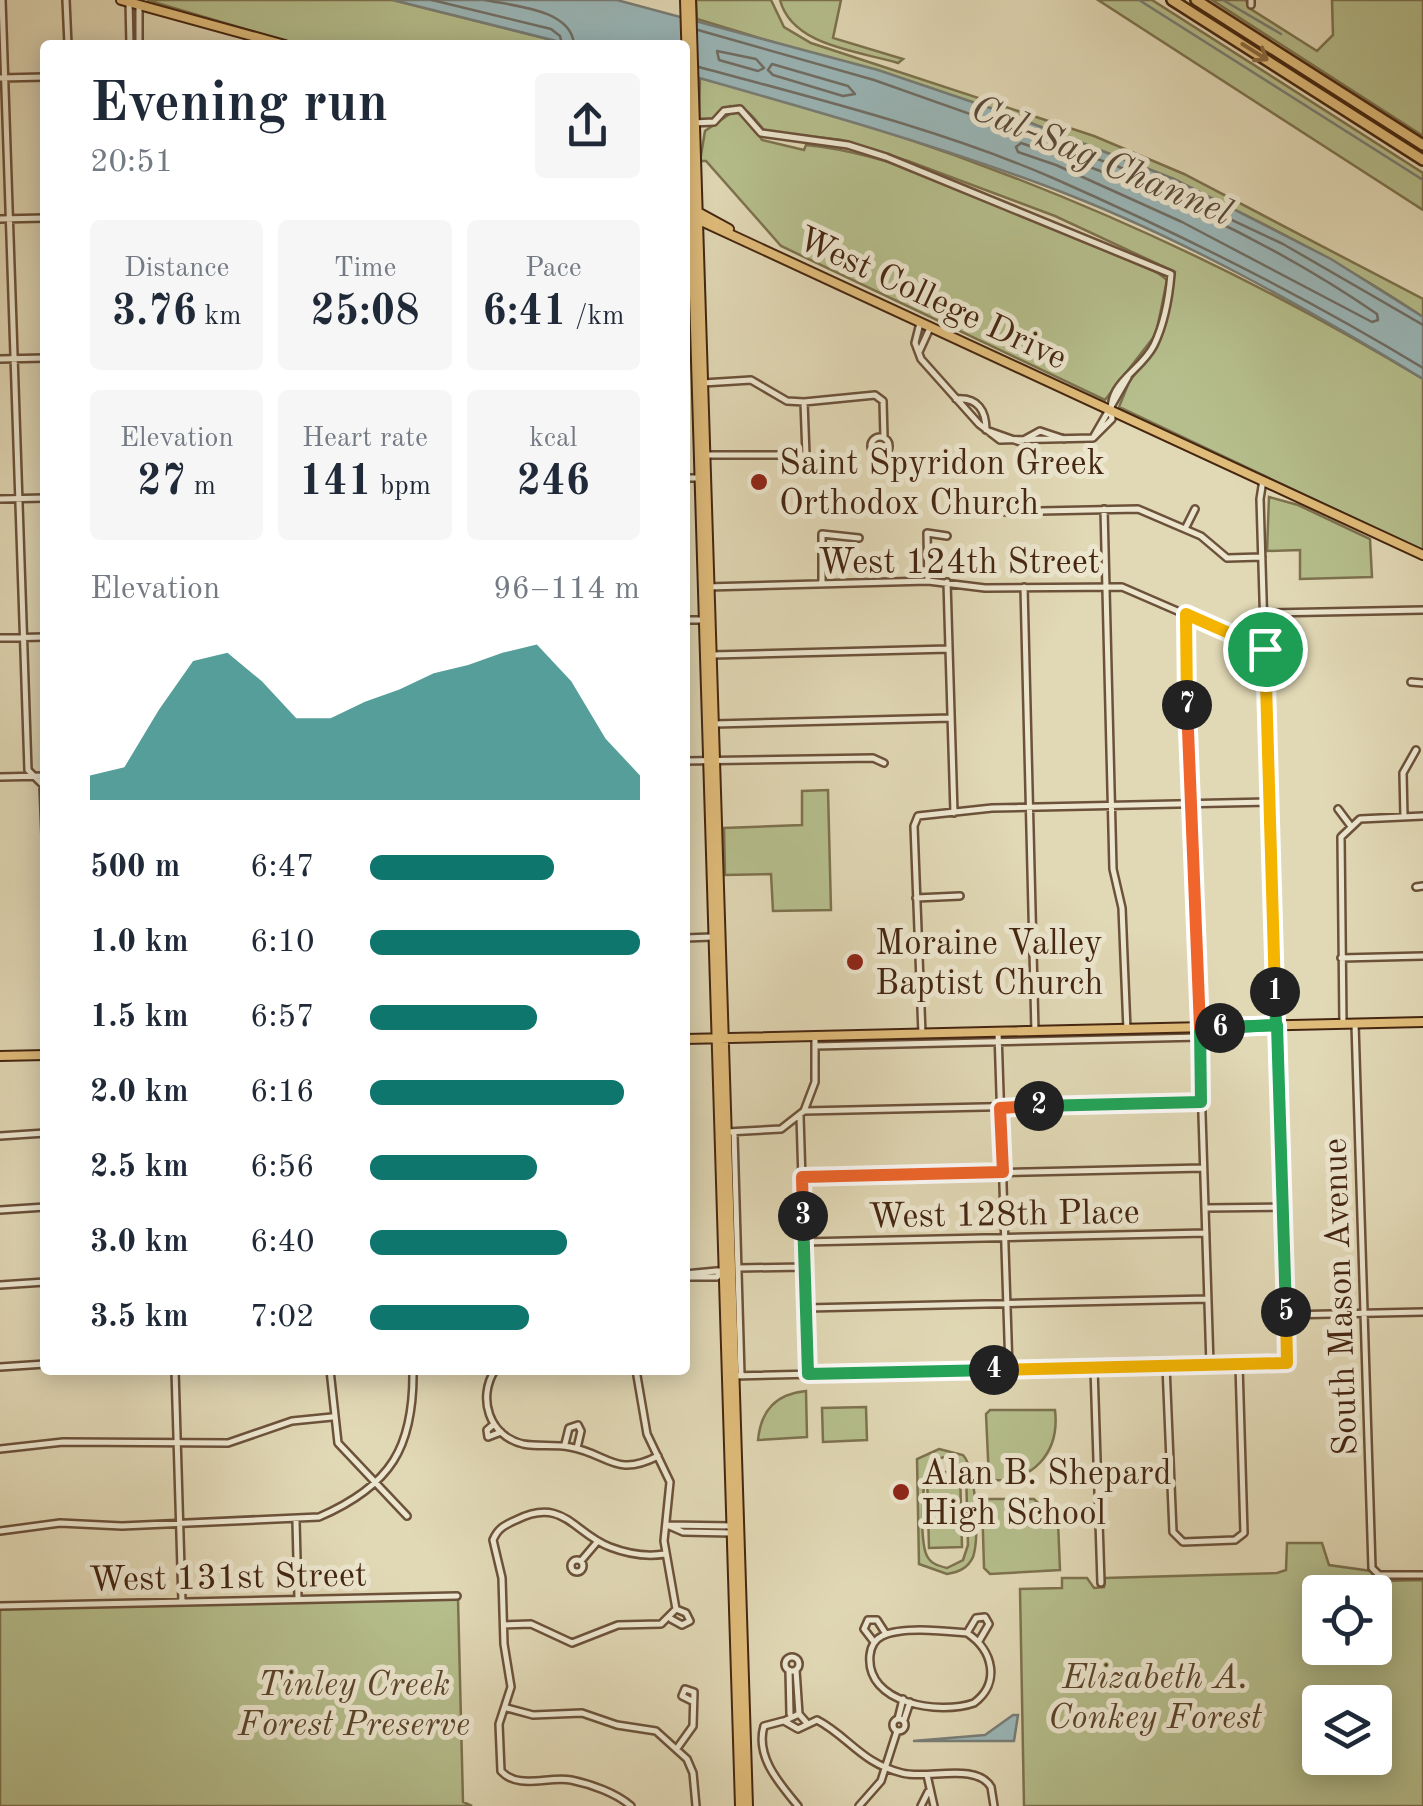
<!DOCTYPE html>
<meta charset="utf-8">
<style>
body{margin:0;font-family:"Old Standard TT",serif;background:#f6f6f7;color:#1f2937;height:100vh;display:flex;flex-direction:column;font-size:38px;white-space:nowrap}
*{box-sizing:border-box;margin:0}
p{font-size:32px;color:#747a83}
.icon{flex:none;width:55px;height:55px;fill:none;stroke:currentColor;stroke-width:2;stroke-linecap:round;stroke-linejoin:round}
.map{position:relative;flex:1;overflow:hidden}
.drawer{position:absolute;left:40px;top:40px;width:650px;height:1335px;display:flex;flex-direction:column;background:#fff;border-radius:10px;box-shadow:0 5px 25px #0003}
.drawer>*{flex:none}
.buttons{position:absolute;left:1302px;top:1575px;display:grid;gap:20px}
.buttons a{display:grid;place-items:center;width:90px;height:90px;border-radius:10px;background:#fff;box-shadow:0 5px 25px #0003;font-size:50px}
.pin{position:absolute;display:grid;place-items:center;width:85px;height:85px;color:#fff;margin:-42px;border:5px solid #fff;border-radius:50%;box-shadow:0 2px 10px #0007}
.km{position:absolute;width:50px;height:50px;margin:-25px;border-radius:50%;background:#222;color:#fff;font-size:28px;line-height:50px;text-align:center}
.round{display:grid;place-items:center;flex:none;width:105px;height:105px;border-radius:10px;background:#f6f6f7}
.overview{display:flex;align-items:center;justify-content:space-between;height:170px;padding:0 50px}
h1{font-size:55px;font-weight:700;line-height:75px}
.stats{display:grid;grid-template-columns:repeat(3,1fr);gap:15px;height:170px;padding:10px 50px}
.stats div{display:grid;align-content:center;border-radius:10px;background:#f6f6f7;text-align:center}
.stats b{font-size:42px;font-weight:700}
.stats small{font-size:28px;font-weight:400}
.stats p{font-size:28px}
.chart{height:280px;padding:20px 50px}
.chart p{display:flex;justify-content:space-between}
.chart svg{width:100%;height:180px;margin-top:10px;fill:#0f766e;opacity:.7}
ul{padding:0 50px;list-style:none;font-size:32px}
li{display:grid;grid-template-columns:160px 120px 1fr;align-items:center;height:75px}
li i{height:25px;border-radius:12px;background:#0f766e}
.map>svg:first-child{display:block}
.green{fill:#b5be8c;stroke:#7d724e;stroke-width:2.5;fill-rule:evenodd}
.water{fill:#9ab7b9;stroke:#787d76;stroke-width:2.5}
.lines{fill:none;stroke-linecap:round;stroke-linejoin:round}
.shore{stroke:#706e65;stroke-width:2.5}
.stream{stroke:#787d76;stroke-width:2.5}
.minor-casing{stroke:#6c523a;stroke-width:10}
.major-casing{stroke:#452611;stroke-width:12}
.highway-casing{stroke:#452611;stroke-width:14}
.minor{stroke:#ece6cf;stroke-width:5}
.major{stroke:#e0bc7a;stroke-width:8}
.highway{stroke:#e0bc7a;stroke-width:9}
.oneway{stroke:#8b6a40}
.split-1-casing{stroke:#fff;stroke-width:20}
.split-2-casing{stroke:#fff;stroke-width:20}
.split-3-casing{stroke:#fff;stroke-width:20}
.split-4-casing{stroke:#fff;stroke-width:20}
.split-5-casing{stroke:#fff;stroke-width:20}
.split-6-casing{stroke:#fff;stroke-width:20}
.split-7-casing{stroke:#fff;stroke-width:20}
.split-8-casing{stroke:#fff;stroke-width:20}
.split-1{stroke:#f5b400;stroke-width:12}
.split-2{stroke:#22a559;stroke-width:12}
.split-3{stroke:#f0652b;stroke-width:12}
.split-4{stroke:#22a559;stroke-width:12}
.split-5{stroke:#f5b400;stroke-width:12}
.split-6{stroke:#22a559;stroke-width:12}
.split-7{stroke:#f0652b;stroke-width:12}
.split-8{stroke:#f5b400;stroke-width:12}
.poi-dot{fill:#8f2418;stroke:#ece6cf;stroke-width:4}
.labels{text-anchor:middle;stroke-width:10;stroke-linejoin:round;paint-order:stroke}
.street-label{font-size:35px;fill:#452611;stroke:#ece6cf}
.poi-label{font-size:35px;fill:#452611;stroke:#ece6cf;text-anchor:start}
.park-label{font-size:35px;font-style:italic;fill:#5b442a;stroke:#ece6cf}
.water-label{font-size:38px;font-style:italic;fill:#5a4a3b;stroke:#ece6cf}
</style>
<div class="map">
<svg width="1423" height="1806" viewBox="0 0 1423 1806">
<rect width="100%" height="100%" fill="#e1d8b5"/>
<filter id="stains"><feTurbulence type="fractalNoise" baseFrequency=".002" numOctaves="4"/><feColorMatrix values="0 0 0 0 .2 0 0 0 0 .09 0 0 0 0 .02 0 0 0 .5 -.17"/></filter>
<radialGradient id="worn" r=".72"><stop offset=".6" stop-color="#630" stop-opacity="0"/><stop offset="1" stop-color="#630" stop-opacity=".3"/></radialGradient>
<path class="green" d="M147 0H393L572 45H299Z
M696 0H771L784 27 811 43 1094 136 1184 174 1423 299V317C1191 162 958 99 697 19Z
M780 0H841L833 38 903 59 898 63C858 51 792 46 780 0Z
M1098 0H1152L1423 173V210Z
M1212 0H1246L1249 8 1317 51 1333 35 1332 0H1423V136Z
M700 78C958 142 1196 242 1423 379V551L1119 407 1129 382 1159 342 1175 272 1055 216 908 161 841 140 765 131C752 117 750 108 730 106L714 119 699 122Z
M734 111 746 116 762 140 804 150 806 145C914 155 1056 229 1158 273L1167 280 1156 334 1105 400 781 246 706 161H700L705 131Z
M1269 497 1298 505 1370 539 1372 577 1300 579V550L1267 551Z
M828 790 831 910 773 911 771 874 725 875 724 828 802 825V791Z
M806 1391 807 1437 758 1440C761 1410 776 1394 806 1391Z
M866 1407 867 1440 823 1442 822 1408Z
M990 1410H1055C1060 1452 1033 1484 989 1480L986 1414Z
M939 1449 963 1455C976 1469 980 1538 973 1557 968 1568 959 1572 947 1574L919 1564 917 1459ZM949 1456 966 1471 968 1545 963 1560 947 1568C939 1566 931 1564 927 1556 919 1541 921 1472 932 1460Z
M927 1472H960L962 1547 929 1548Z
M982 1499H1034L1058 1522 1060 1570 990 1574 984 1568Z
M1287 1543H1322L1329 1565 1371 1571 1381 1581 1423 1580V1806H1024L1020 1589 1062 1588V1578H1087L1094 1588 1104 1587 1105 1578 1277 1573 1286 1570ZM1375 1592V1648H1320V1592ZM1375 1702V1758H1320V1702Z
M458 1599 463 1802 472 1806H0V1607Z"/>
<path class="water" d="M393 0H617L878 70 1008 114 1174 179 1331 259 1423 317V379C1303 306 1177 235 1046 186 927 142 805 108 685 74V45H572Z
M1013 1715H1018L1014 1741H913L985 1735Z"/>
<g class="lines">
<path class="shore" d="M432 0 551 29 560 36 562 45
M485 0C513 6 572 9 574 45
M698 30 874 80 1117 166 1283 244 1423 325
M717 51 756 59 764 68 758 71 719 60Z
M772 64 848 86 855 94 843 96 773 75 768 70Z
M699 67C817 99 940 129 1053 178 1180 234 1303 295 1423 368
M1021 143C1143 182 1271 241 1377 314L1378 320 1372 322 1182 222 1056 165 1018 152 1016 147Z"/>
<path class="stream" d="M1139 0 1423 180
M1223 0 1281 34"/>
<defs>
<path id="minor" d="M2 0 28 770 43 785 45 835
M66 0 68 45
M1251 0V5
M129 1 130 45
M139 4V45
M0 78 45 77
M693 123 714 122 724 111 740 109 761 133 848 145 886 157 1171 274C1169 298 1165 322 1154 345 1140 373 1105 382 1112 419L1093 438 1000 440 979 424 921 359 915 343 920 323
M0 219 45 218
M919 352 930 328
M0 359 45 358
M703 383 751 380 787 401 804 402 875 395 883 401 884 437
M956 399C978 397 986 411 986 430L1020 442 1040 431 1064 439
M1094 436 1128 377
M871 446a9 9 0 1 1 18 0a9 9 0 1 1-18 0Z
M706 455H806L804 402
M685 478H698
M1263 480 1260 499 1276 1025
M0 499 45 498
M1104 509 1113 869 1122 908 1127 1030
M995 512 1138 509 1201 536 1227 558 1262 557
M1185 529 1195 509
M928 581 927 533 947 536
M947 582 954 813
M822 584V534L859 538
M706 587 928 581 985 588 1122 587 1265 649
M1024 587 1035 1032
M1266 613 1423 610
M1186 614 1210 1365
M685 620H702
M0 638 45 637
M712 655 949 649
M1411 682 1423 683
M714 724 951 718
M685 761 873 758 884 763
M0 777 45 776
M1338 809 1350 825
M1404 817 1403 773 1416 750
M1416 887 1423 886
M916 898 960 896
M685 938 712 937
M1341 958 1423 956
M1343 1024 1341 837 1360 819 1423 816
M1355 1024 1372 1568 1379 1575H1423
M998 1032 1009 1369
M922 1034 914 826 918 816 992 808 1269 802
M815 1046 1200 1037
M804 1111 815 1082V1037
M800 1116 808 1372
M727 1132 781 1129 804 1111 1201 1102
M734 1134 741 1375
M0 1136 45 1133
M801 1177 1203 1168
M1205 1208 1282 1207
M0 1210 45 1207
M803 1242 1206 1233
M738 1268 804 1267
M685 1274 727 1270
M685 1277H717L722 1270
M0 1285 45 1282
M806 1308 1208 1299
M1286 1315 1423 1312
M1166 1366 1173 1532 1183 1542 1235 1540 1244 1533 1239 1365
M0 1367 45 1364
M1094 1368 1101 1583
M175 1370 182 1602
M330 1370 338 1443 407 1516
M495 1370C477 1398 489 1436 523 1444 538 1447 554 1444 570 1447 609 1454 615 1478 658 1456
M733 1376 1287 1363 1277 1025
M494 1424 487 1430 488 1437 501 1432
M565 1444 569 1428 578 1425 581 1431 577 1448
M0 1449 63 1442 228 1443 292 1421 332 1417
M296 1521 298 1598
M667 1525 683 1532 731 1533
M667 1525 733 1526
M0 1531 60 1523 122 1526 319 1517C391 1486 414 1447 413 1370
M571 1566a6 6 0 1 1 12 0a6 6 0 1 1-12 0Z
M581 1561 598 1541
M0 1606 457 1596
M671 1619 682 1625 690 1621 686 1613 676 1609
M504 1625 531 1624 572 1643 618 1625 661 1624 676 1609 664 1541 670 1482 647 1434 636 1370
M967 1633C993 1650 1001 1683 974 1703 940 1715 865 1704 870 1655 871 1646 874 1640 882 1636 902 1626 945 1631 967 1633Z
M967 1633 976 1618 985 1617 989 1624 979 1641
M874 1642 864 1629 868 1620H877L886 1634
M785 1664a7 7 0 1 1 14 0a7 7 0 1 1-14 0Z
M789 1670 790 1714
M796 1670 799 1714
M507 1708 533 1715 582 1713 617 1725 656 1731 687 1759 693 1773 696 1806
M893 1725a6 6 0 1 1 12 0a6 6 0 1 1-12 0Z
M898 1719 903 1699
M904 1720 910 1702
M783 1721 764 1726C755 1757 780 1784 798 1806
M806 1722 799 1714 784 1721 798 1729 817 1720C848 1736 861 1763 902 1773 927 1780 976 1762 991 1787L994 1806
M678 1747 693 1726 694 1692 685 1689 682 1696 692 1701
M927 1775 934 1806
M631 1806C616 1793 591 1784 571 1780 548 1776 518 1790 501 1771L499 1724 511 1687 504 1644 502 1578 493 1540C498 1528 505 1525 516 1520 564 1496 574 1534 610 1547 628 1554 646 1557 665 1554
M859 1806 881 1781 897 1731
M921 1806 928 1792"/>
<path id="major" d="M121 0 285 45
M685 0 740 1806
M691 0 748 1806
M685 205 729 229
M697 219 1423 555
M685 1039 1423 1022
M0 1056 45 1055"/>
<path id="highway" d="M1172 0 1423 160
M1196 0 1423 145"/>
</defs>
<use href="#minor" class="minor-casing"/>
<use href="#major" class="major-casing"/>
<use href="#highway" class="highway-casing"/>
<use href="#minor" class="minor"/>
<use href="#major" class="major"/>
<use href="#highway" class="highway"/>
</g>
<defs><path id="oneway-shaft" d="M-6 0H5M1.5-3L5.5 0L1.5 3" fill="none" stroke-width="1.6" stroke-linecap="round" stroke-linejoin="round" transform="scale(2.5)"/></defs>
<use class="oneway" href="#oneway-shaft" transform="translate(1255 52) rotate(32)"/>
<g class="lines">
<defs>
<path id="split-1" d="M1265 649 1275 992"/>
<path id="split-2" d="M1039 1106 1201 1102 1200 1028 1276 1025 1275 992"/>
<path id="split-3" d="M803 1216 802 1177 1003 1172 1000 1108 1039 1106"/>
<path id="split-4" d="M803 1216 808 1374 994 1370"/>
<path id="split-5" d="M994 1370 1287 1363 1286 1312"/>
<path id="split-6" d="M1220 1028 1277 1025 1286 1312"/>
<path id="split-7" d="M1187 705 1200 1028H1220"/>
<path id="split-8" d="M1187 705 1186 614 1265 649"/>
</defs>
<use href="#split-1" class="split-1-casing"/>
<use href="#split-2" class="split-2-casing"/>
<use href="#split-3" class="split-3-casing"/>
<use href="#split-4" class="split-4-casing"/>
<use href="#split-5" class="split-5-casing"/>
<use href="#split-6" class="split-6-casing"/>
<use href="#split-7" class="split-7-casing"/>
<use href="#split-8" class="split-8-casing"/>
<use href="#split-1" class="split-1"/>
<use href="#split-2" class="split-2"/>
<use href="#split-3" class="split-3"/>
<use href="#split-4" class="split-4"/>
<use href="#split-5" class="split-5"/>
<use href="#split-6" class="split-6"/>
<use href="#split-7" class="split-7"/>
<use href="#split-8" class="split-8"/>
</g>
<g class="poi-dot">
<circle cx="759" cy="482" r="10"/>
<circle cx="855" cy="962" r="10"/>
<circle cx="901" cy="1492" r="10"/>
</g>
<g class="labels">
<g class="street-label">
<text transform="translate(933 297) rotate(25)" y="12">West College Drive</text>
<text x="959" y="573">West 124th Street</text>
<text transform="translate(1004 1213) rotate(-1)" y="12">West 128th Place</text>
<text transform="translate(1339 1297) rotate(-92)" y="12">South Mason Avenue</text>
<text transform="translate(228 1576) rotate(-1)" y="12">West 131st Street</text>
</g>
<g class="poi-label">
<text x="779" y="474">Saint Spyridon Greek<tspan x="779" dy="40">Orthodox Church</tspan></text>
<text x="875" y="954">Moraine Valley<tspan x="875" dy="40">Baptist Church</tspan></text>
<text x="921" y="1484">Alan B. Shepard<tspan x="921" dy="40">High School</tspan></text>
</g>
<g class="park-label">
<text x="1155" y="1688">Elizabeth A.<tspan x="1155" dy="40">Conkey Forest</tspan></text>
<text x="354" y="1695">Tinley Creek<tspan x="354" dy="40">Forest Preserve</tspan></text>
</g>
<g class="water-label">
<text transform="translate(1102 159) rotate(23)" y="13">Cal-Sag Channel</text>
</g>
</g>
<rect width="100%" height="100%" filter="url(#stains)"/>
<rect width="100%" height="100%" fill="url(#worn)"/>
</svg>
<div class="buttons">
<a><svg class="icon" aria-label="locate" viewBox="0 0 24 24"><circle cx="12" cy="12" r="6"/><path d="M12 2v4M12 18v4M2 12h4M18 12h4"/></svg></a>
<a><svg class="icon" aria-label="layers" viewBox="0 0 24 24"><path d="M12 4l9 5-9 5-9-5zM3 14l9 5 9-5"/></svg></a>
</div>
<div class="pin" style="left:1265px;top:649px;background:#1e9e55"><svg class="icon" aria-label="arrive" viewBox="0 0 24 24"><path d="M6 21V4h12l-3 4 3 4H6"/></svg></div>
<b class="km" style="left:1275px;top:992px">1</b>
<b class="km" style="left:1039px;top:1106px">2</b>
<b class="km" style="left:803px;top:1216px">3</b>
<b class="km" style="left:994px;top:1370px">4</b>
<b class="km" style="left:1286px;top:1312px">5</b>
<b class="km" style="left:1220px;top:1028px">6</b>
<b class="km" style="left:1187px;top:705px">7</b>
<section class="drawer">
<div class="overview"><div><h1>Evening run</h1><p>20:51</p></div><a class="round"><svg class="icon" aria-label="share" viewBox="0 0 24 24"><path d="M12 15V3M7 8l5-5 5 5M5 13v7h14v-7"/></svg></a></div>
<div class="stats">
<div><p>Distance</p><b>3.76<small> km</small></b></div>
<div><p>Time</p><b>25:08</b></div>
<div><p>Pace</p><b>6:41<small> /km</small></b></div>
</div>
<div class="stats">
<div><p>Elevation</p><b>27<small> m</small></b></div>
<div><p>Heart rate</p><b>141<small> bpm</small></b></div>
<div><p>kcal</p><b>246</b></div>
</div>
<div class="chart"><p><span>Elevation</span>96–114 m</p>
<svg viewBox="0 0 160 44" preserveAspectRatio="none"><path d="M0 44V38L10 36L20 22L30 10L40 8L50 15L60 24L70 24L80 20L90 17L100 13L110 11L120 8L130 6L140 15L150 29L160 38V44z"/></svg>
</div>
<ul>
<li><b>500 m</b>6:47<i style="width:68%"></i></li>
<li><b>1.0 km</b>6:10<i style="width:100%"></i></li>
<li><b>1.5 km</b>6:57<i style="width:62%"></i></li>
<li><b>2.0 km</b>6:16<i style="width:94%"></i></li>
<li><b>2.5 km</b>6:56<i style="width:62%"></i></li>
<li><b>3.0 km</b>6:40<i style="width:73%"></i></li>
<li><b>3.5 km</b>7:02<i style="width:59%"></i></li>
</ul>
</section>
</div>
